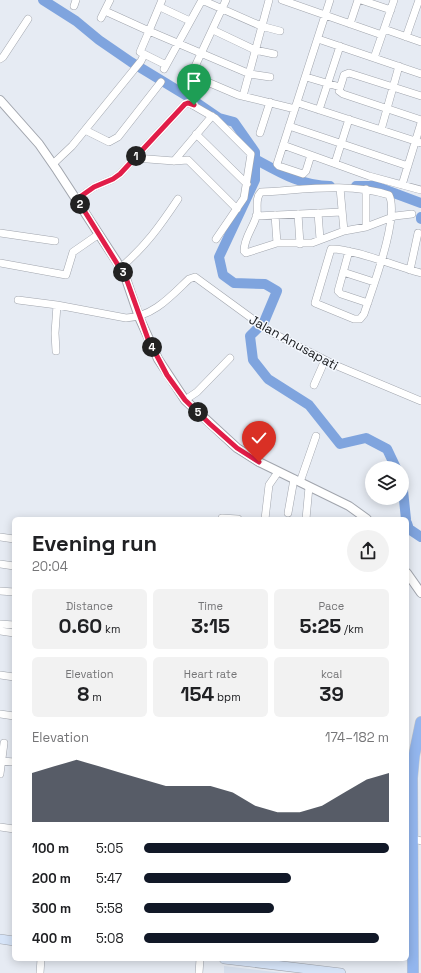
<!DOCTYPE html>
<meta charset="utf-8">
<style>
body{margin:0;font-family:"Space Grotesk",sans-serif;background:#f2f2f2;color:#202124;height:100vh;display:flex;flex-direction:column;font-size:15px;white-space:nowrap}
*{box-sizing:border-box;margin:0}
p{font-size:13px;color:#757577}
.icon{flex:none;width:22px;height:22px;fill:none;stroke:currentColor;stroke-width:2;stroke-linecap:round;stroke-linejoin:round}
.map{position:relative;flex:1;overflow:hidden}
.sheet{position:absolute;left:12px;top:517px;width:397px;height:444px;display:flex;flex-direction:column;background:#fff;border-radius:6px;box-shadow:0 2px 10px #0003}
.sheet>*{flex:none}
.fabs{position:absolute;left:365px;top:461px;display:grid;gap:8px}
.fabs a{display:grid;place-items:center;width:44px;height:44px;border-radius:50%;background:#fff;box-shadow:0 2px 10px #0003;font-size:20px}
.pin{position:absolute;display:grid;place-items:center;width:34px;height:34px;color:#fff;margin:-41px -17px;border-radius:50% 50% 50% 0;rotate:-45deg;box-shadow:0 0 4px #0007}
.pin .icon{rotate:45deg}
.km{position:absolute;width:20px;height:20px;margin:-10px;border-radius:50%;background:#222;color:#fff;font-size:11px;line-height:20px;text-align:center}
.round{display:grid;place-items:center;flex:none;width:42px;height:42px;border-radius:21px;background:#f2f2f2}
.headline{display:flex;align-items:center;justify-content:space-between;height:68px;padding:0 20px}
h1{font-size:22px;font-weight:700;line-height:30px}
.figures{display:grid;grid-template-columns:repeat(3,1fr);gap:6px;height:68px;padding:4px 20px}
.figures div{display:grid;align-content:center;border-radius:6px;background:#f2f2f2;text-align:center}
.figures b{font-size:20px;font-weight:700}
.figures small{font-size:11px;font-weight:400}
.figures p{font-size:11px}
.chart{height:112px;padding:8px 20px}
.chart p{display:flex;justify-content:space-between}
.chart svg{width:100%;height:72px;margin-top:4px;fill:#111827;opacity:.7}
ul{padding:0 20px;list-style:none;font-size:13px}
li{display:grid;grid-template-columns:64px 48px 1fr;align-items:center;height:30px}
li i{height:10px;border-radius:5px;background:#111827}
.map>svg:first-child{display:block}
.built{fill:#d6dfed}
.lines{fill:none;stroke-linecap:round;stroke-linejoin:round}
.river{stroke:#7fa4de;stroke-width:10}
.minor-casing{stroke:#a1a5ad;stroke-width:8}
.tertiary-casing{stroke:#a1a5ad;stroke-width:10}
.secondary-casing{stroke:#a1a5ad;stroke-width:10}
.trunk-casing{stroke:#c9cacb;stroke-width:12}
.minor{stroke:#fff;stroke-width:7}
.tertiary{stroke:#fff;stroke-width:8}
.secondary{stroke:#d6e4f8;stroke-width:9}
.trunk{stroke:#93b6ee;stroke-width:11}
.route-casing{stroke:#fff;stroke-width:8}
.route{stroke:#e11d48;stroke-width:5}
.labels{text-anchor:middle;stroke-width:3;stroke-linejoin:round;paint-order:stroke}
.street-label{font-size:13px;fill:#202225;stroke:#f4f8fe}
</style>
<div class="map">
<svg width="421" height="973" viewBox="0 0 421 973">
<rect width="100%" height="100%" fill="#e6ebf3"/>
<path class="built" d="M224 966 241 968 283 973H224Z"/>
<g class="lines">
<path class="river" d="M43 0 76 21 99 40 131 62 187 96 219 118 234 122 255 152V180L219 257 223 275 234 283 265 284 277 291 264 322 250 336 253 360 268 379 309 405 340 444 366 438 387 449 396 468
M255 159C279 172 302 186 330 186
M356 186H375L421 203
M421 217V219
M402 481 406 519
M407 523 409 529 421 537"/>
<defs>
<path id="minor" d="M202 0 261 26 280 31
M226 0 191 75 238 95 295 109
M282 0 382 35
M361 0 391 10
M74 6 76 0
M160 7 190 21
M105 11 149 31 162 0
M101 18 110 0
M350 24 358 0
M384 29 421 42
M213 30 255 50 274 54
M406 37 419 0
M318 39 421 74
M374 58 394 0
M0 59 3 57 28 19
M166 65 140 52 149 31 250 74 270 77
M164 69 202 0
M306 77 340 87
M243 96 269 0
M421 96 349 73 344 75 339 91 343 94 421 120
M298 103 421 143
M319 110 340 46
M289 126 408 166
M85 130 109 142 118 137 161 82
M381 130 399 66
M260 133 270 102
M196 134 247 184
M283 145 369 176 421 190
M311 155 306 171 303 174 279 166 277 164 330 0
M135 158 174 161 188 160 237 209
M174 161 212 116
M335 163 349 119
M53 164 72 146 141 61 144 55
M402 185 421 123
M340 188 344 231
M366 189V227
M77 199 94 187 113 179 120 174 185 104 189 103 215 118 251 154 244 198 216 239
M318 213 320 239
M298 214 300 244
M412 214 395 216 366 227 344 231 312 243H277L246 253 244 251C244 237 254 227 257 214 258 207 255 198 261 192 302 190 349 182 389 195 400 217 372 289 364 314L360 319H354L315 303 331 249C348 247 401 268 421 273
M275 215 277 243
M256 216 342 212
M0 233 55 241
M349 251 338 291 341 294 368 303
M0 263 66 275 73 252 99 234
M120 268C145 247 160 226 178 199
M410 270 418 233
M343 272 374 282
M18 300 57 305 126 318C153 317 171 296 189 279L195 277 269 331 335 365 421 401
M56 351 55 333 57 305
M314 385 325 360
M185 400 197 392 230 358
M300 482 316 436
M288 513 294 479
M222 518 238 519
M265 519 269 485 278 472
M306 519 309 487
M0 537 14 539
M0 564 14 566
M0 591 14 592
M0 624 14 625
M0 631 14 633
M0 675 14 677
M0 714 14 716
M2 761 14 762
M0 774 4 743
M0 827 14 829
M418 840 421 841
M40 973 41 959
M199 973 200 959"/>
<path id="tertiary" d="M0 100 39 144 57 170 117 262 126 279 139 317 158 359 185 400 237 448 259 462 349 506 367 519
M407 573 421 593"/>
<path id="secondary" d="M0 939 14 941
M224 959 341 973"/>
<path id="trunk" d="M413 973 412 778 414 756 421 722"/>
</defs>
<use href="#minor" class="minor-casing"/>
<use href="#tertiary" class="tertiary-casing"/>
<use href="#secondary" class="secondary-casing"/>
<use href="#trunk" class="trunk-casing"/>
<use href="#minor" class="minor"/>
<use href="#tertiary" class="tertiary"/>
<use href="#secondary" class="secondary"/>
<use href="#trunk" class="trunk"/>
</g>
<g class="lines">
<defs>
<path id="route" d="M194 105 188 103 185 104 120 174 113 179 94 187 77 199 126 278 148 339 167 375 185 400 210 424 237 448 259 462"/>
</defs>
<use href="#route" class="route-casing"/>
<use href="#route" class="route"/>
</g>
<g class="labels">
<g class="street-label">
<text transform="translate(294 342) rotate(29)" y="5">Jalan Anusapati</text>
</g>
</g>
</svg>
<div class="fabs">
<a><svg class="icon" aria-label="layers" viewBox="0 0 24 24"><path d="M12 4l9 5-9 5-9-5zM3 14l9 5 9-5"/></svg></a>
</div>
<div class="pin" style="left:194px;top:105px;background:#1e9e55"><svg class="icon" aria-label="arrive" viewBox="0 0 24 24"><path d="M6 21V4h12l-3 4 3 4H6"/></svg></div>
<div class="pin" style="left:259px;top:462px;background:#d93025"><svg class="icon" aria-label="check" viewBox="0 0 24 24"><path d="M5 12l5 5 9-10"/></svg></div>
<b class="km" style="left:136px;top:156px">1</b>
<b class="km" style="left:80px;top:204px">2</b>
<b class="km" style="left:123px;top:272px">3</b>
<b class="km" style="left:152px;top:347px">4</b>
<b class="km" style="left:198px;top:412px">5</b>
<section class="sheet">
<div class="headline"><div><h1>Evening run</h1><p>20:04</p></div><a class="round"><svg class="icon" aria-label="share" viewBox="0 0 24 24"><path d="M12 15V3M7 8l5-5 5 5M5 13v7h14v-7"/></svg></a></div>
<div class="figures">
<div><p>Distance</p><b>0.60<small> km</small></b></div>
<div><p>Time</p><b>3:15</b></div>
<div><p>Pace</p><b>5:25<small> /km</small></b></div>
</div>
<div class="figures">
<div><p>Elevation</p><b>8<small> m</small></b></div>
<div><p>Heart rate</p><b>154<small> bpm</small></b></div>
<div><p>kcal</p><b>39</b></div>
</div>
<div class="chart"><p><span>Elevation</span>174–182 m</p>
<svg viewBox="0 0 160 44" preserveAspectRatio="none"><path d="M0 44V14L10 10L20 6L30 10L40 14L50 18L60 22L70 22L80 22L90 26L100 34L110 38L120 38L130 34L140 26L150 18L160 14V44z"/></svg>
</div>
<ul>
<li><b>100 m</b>5:05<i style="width:100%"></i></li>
<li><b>200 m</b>5:47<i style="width:60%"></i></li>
<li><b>300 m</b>5:58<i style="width:53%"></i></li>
<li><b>400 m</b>5:08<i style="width:96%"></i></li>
</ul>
</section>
</div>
